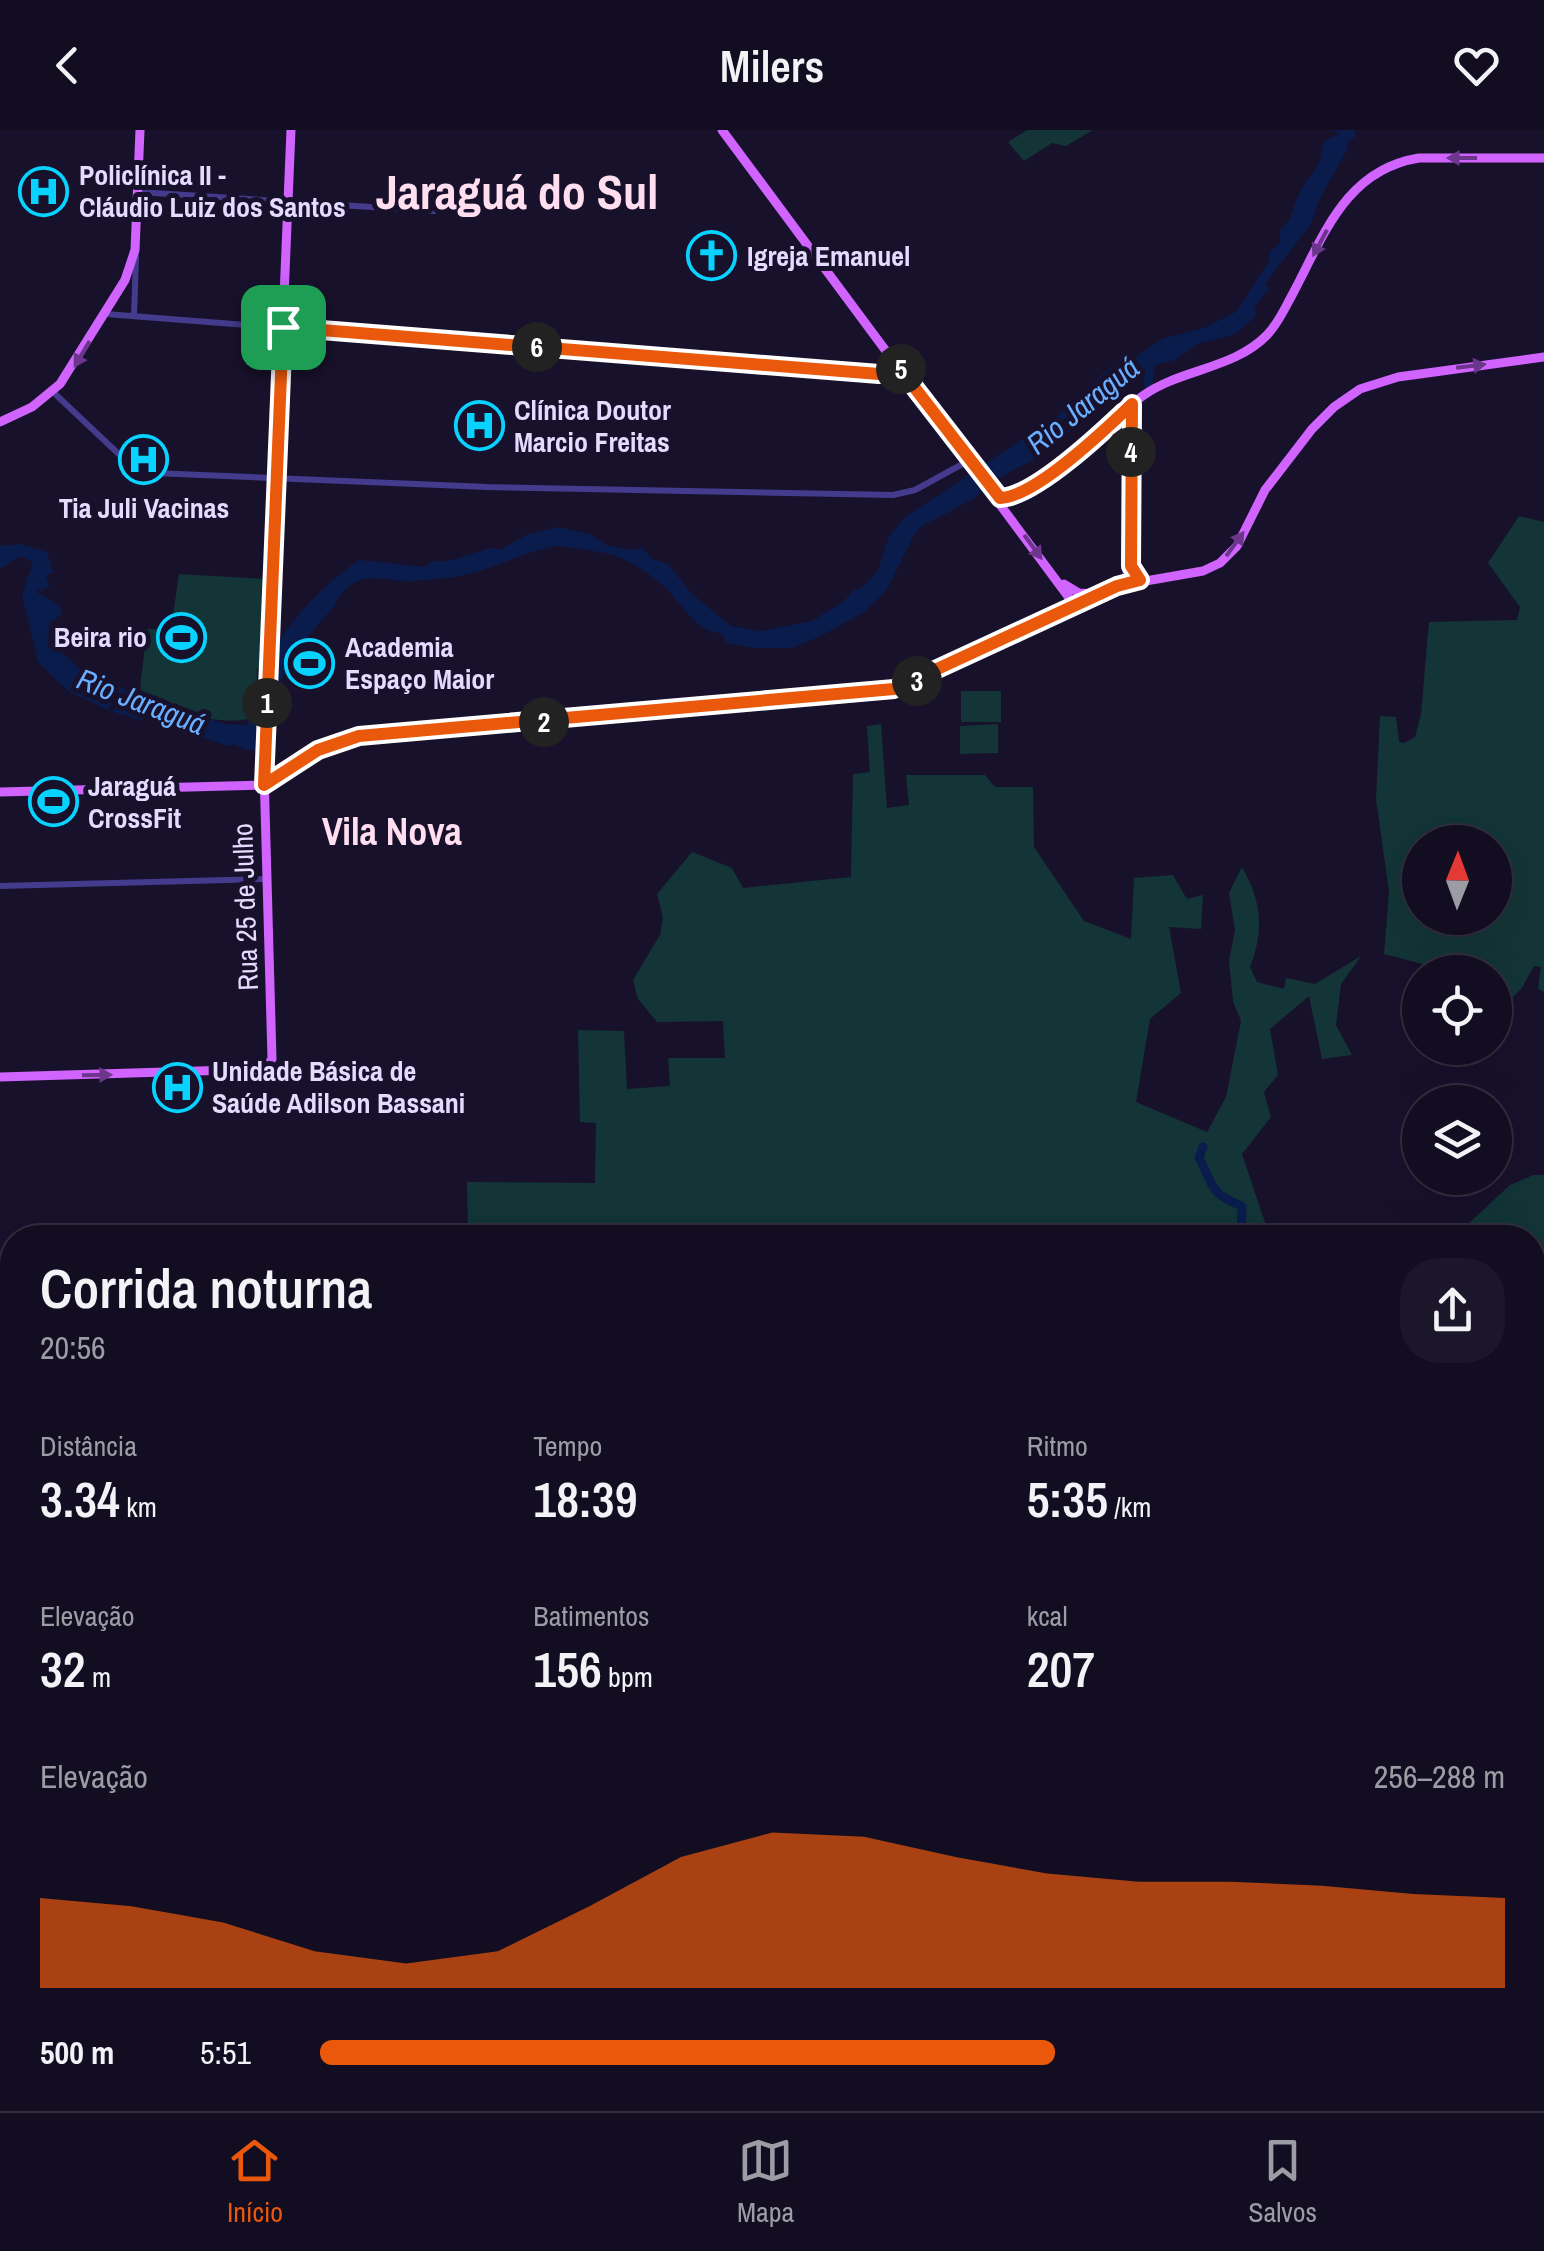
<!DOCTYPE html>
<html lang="pt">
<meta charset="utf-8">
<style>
body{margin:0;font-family:"Archivo Narrow",sans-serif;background:#1b162a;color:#f1f3f6;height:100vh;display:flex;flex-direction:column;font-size:38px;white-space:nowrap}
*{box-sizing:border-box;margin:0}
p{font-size:32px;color:#9c9ca5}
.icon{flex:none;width:55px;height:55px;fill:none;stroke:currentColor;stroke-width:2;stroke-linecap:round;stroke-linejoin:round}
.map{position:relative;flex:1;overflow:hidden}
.drawer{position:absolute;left:0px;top:1095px;width:1545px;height:888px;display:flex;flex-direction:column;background:#120d21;border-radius:40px 40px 0 0;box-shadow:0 10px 40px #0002,0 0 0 2px #312d3f}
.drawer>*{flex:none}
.needle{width:65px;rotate:1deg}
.buttons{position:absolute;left:1402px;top:695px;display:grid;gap:20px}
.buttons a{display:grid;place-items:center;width:110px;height:110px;border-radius:50%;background:#120d21;box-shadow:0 10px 40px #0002,0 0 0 2px #312d3f;font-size:50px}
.pin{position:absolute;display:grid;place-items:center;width:85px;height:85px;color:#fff;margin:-42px;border-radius:20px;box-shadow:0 5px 15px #0006}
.km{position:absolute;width:50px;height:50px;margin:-25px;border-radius:50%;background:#222;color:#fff;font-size:28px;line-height:50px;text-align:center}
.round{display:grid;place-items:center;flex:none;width:105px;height:105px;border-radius:40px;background:#1b162a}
.overview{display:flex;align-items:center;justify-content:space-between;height:170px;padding:0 40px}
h1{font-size:55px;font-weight:600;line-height:75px}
.figures{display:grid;grid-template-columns:repeat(3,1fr);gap:15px;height:170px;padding:10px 40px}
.figures div{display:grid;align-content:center}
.figures b{font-size:50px;font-weight:600}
.figures small{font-size:28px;font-weight:400}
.figures p{font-size:28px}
.chart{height:280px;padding:20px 40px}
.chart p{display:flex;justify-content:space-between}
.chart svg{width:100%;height:180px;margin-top:10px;fill:#ea580c;opacity:.7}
ul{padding:0 40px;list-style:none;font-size:32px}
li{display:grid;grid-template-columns:160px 120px 1fr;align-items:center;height:75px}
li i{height:25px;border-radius:12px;background:#ea580c}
header{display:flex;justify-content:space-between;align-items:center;height:130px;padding:0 40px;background:#120d21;font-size:45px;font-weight:600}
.menu{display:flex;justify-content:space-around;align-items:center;height:140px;border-top:2px solid #312d3f;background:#120d21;font-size:28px;color:#9c9ca5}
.menu a{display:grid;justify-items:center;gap:5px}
.menu .active{color:#ea580c}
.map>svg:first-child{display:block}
.green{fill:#133537;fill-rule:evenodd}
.water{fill:#0a1c4c}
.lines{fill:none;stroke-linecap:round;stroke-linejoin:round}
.river{stroke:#0a1c4c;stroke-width:9}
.minor{stroke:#443b8c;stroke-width:6}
.major{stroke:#d163ff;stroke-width:9}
.oneway{fill:#6b368b}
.route-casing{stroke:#fff;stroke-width:20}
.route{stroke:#ea580c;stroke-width:12}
.labels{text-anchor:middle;stroke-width:10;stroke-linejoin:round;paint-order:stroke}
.poi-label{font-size:28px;font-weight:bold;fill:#e3dcff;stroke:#18112c;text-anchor:start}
.street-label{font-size:28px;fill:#e3dcff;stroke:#18112c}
.water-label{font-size:30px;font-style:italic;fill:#6aaeff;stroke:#18112c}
.district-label{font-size:38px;font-weight:bold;fill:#ffdef0;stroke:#18112c}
.town-label{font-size:48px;font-weight:bold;fill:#ffdef0;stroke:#18112c}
</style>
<header><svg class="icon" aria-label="back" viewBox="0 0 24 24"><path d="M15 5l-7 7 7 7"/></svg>Milers<svg class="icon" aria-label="heart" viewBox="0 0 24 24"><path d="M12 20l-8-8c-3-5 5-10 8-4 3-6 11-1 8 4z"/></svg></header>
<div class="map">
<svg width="1544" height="1981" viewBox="0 0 1544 1981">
<rect width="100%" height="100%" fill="#18112c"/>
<path class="green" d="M1027 0H1093L1066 16 1052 13 1024 31 1008 12Z
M1519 386 1544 392V862L1538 859 1541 837 1534 836 1522 858 1505 875 1495 868V842H1453L1384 824 1389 762 1376 669 1380 586 1396 587 1399 612 1404 613 1415 607 1421 584 1429 492 1517 490 1520 477 1488 433ZM1420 712H1495V788H1420Z
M179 444 266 449 262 536 257 539 256 572 252 588C217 598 172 577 139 567L147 499 171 500Z
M961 561H1001V592H961Z
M881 594 887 678 909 675 906 645H985L995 657H1033L1034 717 1084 791 1131 809 1134 748 1173 745 1187 769 1203 765 1201 799 1169 797 1181 863 1150 889 1136 972 1207 1002 1226 967 1241 891 1233 871 1229 831 1235 800 1229 763 1242 737C1262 771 1264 801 1250 837L1257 852 1284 859 1286 848 1315 854 1361 826 1341 854 1336 895 1352 925 1322 929 1309 866 1270 899 1278 945 1264 962 1271 987 1242 1024 1270 1107H468L467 1052 595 1053 596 993 580 992 578 900 624 901 627 959 670 956 668 928H725L723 891 657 892 638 869 633 850 660 805 663 788 657 764 692 722 732 738 743 758 851 747 853 644 870 642 867 596Z
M998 594V623L960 624V596Z
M1533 1045H1544V1981H157L151 1970H1532V1108L1470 1107 1466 1096 1510 1055Z
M0 1182H12V1517L0 1519Z"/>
<path class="water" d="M1331 0H1355V7L1349 10 1347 20 1321 66 1311 94 1267 151 1265 155 1270 158 1254 177 1256 186 1235 204 1198 214 1175 230 1150 236 1133 245 1108 262 1090 286 1040 326 988 354 975 368 922 396 913 407 887 459 866 481 821 506 792 518H755L727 513 721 503C696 503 682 473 665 457 650 444 632 432 614 425 610 423 559 415 555 416 518 424 484 444 445 448 433 449 419 451 407 451 393 451 375 445 361 450 350 453 338 464 335 475L286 532 277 572 271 579 270 608 265 620H246L233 614 228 616 163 594 155 582H149L142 591C132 586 120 585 110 581L115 579 117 571 113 570 108 580 68 561 38 532 22 465 33 433 21 426 0 439V416L21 414 47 422 53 443 46 446 50 457 44 458 41 463 40 459 36 461C42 467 56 470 62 479L61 485 49 493 48 517 59 520 89 547 114 553 133 565 225 594 249 595 246 593C266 579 259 535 273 510L281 508C301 478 330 450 359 430L424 437 431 432 453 430 490 418 502 419 526 405 558 397 590 404 606 415 629 420 643 418 652 429 668 434 692 464 731 496 761 501 812 491 845 470 853 460 862 458 878 441 889 407 905 387 1036 300 1044 298 1106 241 1125 229 1134 228 1162 209 1206 197 1236 182 1270 130V121L1280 113V100C1293 90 1292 78 1299 64 1311 40 1320 44 1323 12L1340 3Z"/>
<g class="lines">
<path class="river" d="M1148 254 1151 227
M1203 1017 1199 1028C1205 1038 1208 1049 1214 1058 1220 1068 1233 1071 1242 1077L1241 1108
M1246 1970 1249 1981"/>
<path class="minor" d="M138 62 434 81
M106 184 907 247
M134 186 136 126
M53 262 124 329 153 343 487 357 893 365 915 360 968 331
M1132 274 1131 436 1140 450
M1109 296 1118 299 1127 309 1126 435 1125 446 1118 455
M0 756 267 749
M0 1829 12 1848
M77 1970 83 1981"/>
<path class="major" d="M722 0 1070 469 1079 474
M0 292 32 277 60 254 125 150 135 120 140 0
M996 367C1038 373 1110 288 1144 265 1181 239 1234 239 1267 205 1277 195 1284 180 1291 167 1323 108 1344 40 1419 28H1544
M1064 454 1079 463 1096 464
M264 655 318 620 359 606 882 561 906 556 1117 456 1203 441 1220 433 1237 416 1265 360 1312 299 1334 277 1360 259 1398 247 1544 227
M0 662 264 655
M0 947 264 939 272 929 264 641 291 0"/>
</g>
<defs><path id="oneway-solid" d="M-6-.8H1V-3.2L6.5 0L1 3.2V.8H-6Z" transform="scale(2.5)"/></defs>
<g class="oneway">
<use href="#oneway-solid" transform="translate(1462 28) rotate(180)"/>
<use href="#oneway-solid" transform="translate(1320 113) rotate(118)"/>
<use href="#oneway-solid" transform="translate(82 224) rotate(121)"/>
<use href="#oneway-solid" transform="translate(1471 236) rotate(-7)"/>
<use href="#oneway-solid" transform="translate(1235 414) rotate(-54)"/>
<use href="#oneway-solid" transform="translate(1033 417) rotate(54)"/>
<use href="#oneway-solid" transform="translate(97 945) rotate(-1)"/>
</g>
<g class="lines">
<defs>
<path id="route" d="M283 197 879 244 890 240 894 231 1000 368C1035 367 1106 299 1132 274L1131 436 1140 450 1117 456 894 559 359 606 318 620 264 655Z"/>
</defs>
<use href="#route" class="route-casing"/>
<use href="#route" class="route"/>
</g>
<defs>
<symbol id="hospital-ring" viewBox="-11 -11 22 22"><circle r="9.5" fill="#18112c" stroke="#08d2ff" stroke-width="1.5"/><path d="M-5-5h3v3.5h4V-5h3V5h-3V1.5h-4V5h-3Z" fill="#08d2ff"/></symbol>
<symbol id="church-ring" viewBox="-11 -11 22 22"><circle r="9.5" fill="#18112c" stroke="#08d2ff" stroke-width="1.5"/><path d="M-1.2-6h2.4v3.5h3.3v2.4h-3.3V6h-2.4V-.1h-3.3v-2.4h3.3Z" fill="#08d2ff"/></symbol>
<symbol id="stadium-ring" viewBox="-11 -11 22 22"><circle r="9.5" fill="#18112c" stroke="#08d2ff" stroke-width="1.5"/><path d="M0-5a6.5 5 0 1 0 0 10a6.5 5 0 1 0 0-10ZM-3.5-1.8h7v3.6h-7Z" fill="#08d2ff"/></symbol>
</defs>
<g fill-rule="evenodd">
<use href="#hospital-ring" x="16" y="34" width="55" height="55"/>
<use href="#church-ring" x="684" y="98" width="55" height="55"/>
<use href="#hospital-ring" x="452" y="268" width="55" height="55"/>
<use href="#hospital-ring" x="116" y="302" width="55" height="55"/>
<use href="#stadium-ring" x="154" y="480" width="55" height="55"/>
<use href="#stadium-ring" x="282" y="506" width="55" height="55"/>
<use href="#stadium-ring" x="26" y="644" width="55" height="55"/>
<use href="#hospital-ring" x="150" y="930" width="55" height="55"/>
</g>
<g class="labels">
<g class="poi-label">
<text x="79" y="55">Policlínica II -<tspan x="79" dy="32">Cláudio Luiz dos Santos</tspan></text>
<text x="747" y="136">Igreja Emanuel</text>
<text x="514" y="290">Clínica Doutor<tspan x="514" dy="32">Marcio Freitas</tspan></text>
<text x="144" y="388" text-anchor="middle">Tia Juli Vacinas</text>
<text x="147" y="517" text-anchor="end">Beira rio</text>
<text x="345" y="527">Academia<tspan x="345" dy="32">Espaço Maior</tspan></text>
<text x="88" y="666">Jaraguá<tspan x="88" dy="32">CrossFit</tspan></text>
<text x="212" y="951">Unidade Básica de<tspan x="212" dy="32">Saúde Adilson Bassani</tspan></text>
</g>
<g class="street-label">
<text transform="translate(245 777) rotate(-92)" y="10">Rua 25 de Julho</text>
</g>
<g class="water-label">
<text transform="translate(1083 276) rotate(-39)" y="10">Rio Jaraguá</text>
<text transform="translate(141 572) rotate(21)" y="10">Rio Jaraguá</text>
</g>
<g class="district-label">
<text x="392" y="715">Vila Nova</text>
</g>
<g class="town-label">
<text x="517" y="79">Jaraguá do Sul</text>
</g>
</g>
</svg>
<div class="buttons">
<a><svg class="needle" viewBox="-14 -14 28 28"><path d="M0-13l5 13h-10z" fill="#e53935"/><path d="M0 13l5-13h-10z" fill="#9c9ca5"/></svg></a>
<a><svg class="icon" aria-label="locate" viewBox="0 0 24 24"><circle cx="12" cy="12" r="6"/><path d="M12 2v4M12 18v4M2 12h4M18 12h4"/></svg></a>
<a><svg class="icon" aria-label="layers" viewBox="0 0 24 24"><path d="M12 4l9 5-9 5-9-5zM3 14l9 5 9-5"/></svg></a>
</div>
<div class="pin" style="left:283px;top:197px;background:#1e9e55"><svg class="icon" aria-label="arrive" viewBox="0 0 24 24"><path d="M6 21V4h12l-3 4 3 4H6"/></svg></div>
<b class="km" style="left:267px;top:573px">1</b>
<b class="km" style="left:544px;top:592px">2</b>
<b class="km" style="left:917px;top:551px">3</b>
<b class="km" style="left:1131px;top:322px">4</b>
<b class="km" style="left:901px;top:239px">5</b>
<b class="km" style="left:537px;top:217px">6</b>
<section class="drawer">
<div class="overview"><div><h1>Corrida noturna</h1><p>20:56</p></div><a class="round"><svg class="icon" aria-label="share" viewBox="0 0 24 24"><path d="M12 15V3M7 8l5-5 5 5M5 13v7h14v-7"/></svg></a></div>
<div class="figures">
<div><p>Distância</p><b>3.34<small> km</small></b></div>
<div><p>Tempo</p><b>18:39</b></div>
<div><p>Ritmo</p><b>5:35<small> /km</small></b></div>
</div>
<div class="figures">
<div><p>Elevação</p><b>32<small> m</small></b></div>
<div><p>Batimentos</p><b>156<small> bpm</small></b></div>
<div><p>kcal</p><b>207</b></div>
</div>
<div class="chart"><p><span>Elevação</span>256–288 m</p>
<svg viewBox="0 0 160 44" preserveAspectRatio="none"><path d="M0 44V22L10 24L20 28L30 35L40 38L50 35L60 24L70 12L80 6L90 7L100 12L110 16L120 18L130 18L140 19L150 21L160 22V44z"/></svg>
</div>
<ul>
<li><b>500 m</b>5:51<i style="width:62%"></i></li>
</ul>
</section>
</div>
<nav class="menu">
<a class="active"><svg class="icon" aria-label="home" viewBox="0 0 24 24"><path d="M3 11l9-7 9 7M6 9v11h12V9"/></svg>Início</a>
<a><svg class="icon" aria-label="map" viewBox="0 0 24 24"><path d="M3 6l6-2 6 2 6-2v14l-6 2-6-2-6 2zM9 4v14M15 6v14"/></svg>Mapa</a>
<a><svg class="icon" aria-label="saved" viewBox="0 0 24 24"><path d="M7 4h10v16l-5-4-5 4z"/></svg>Salvos</a>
</nav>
